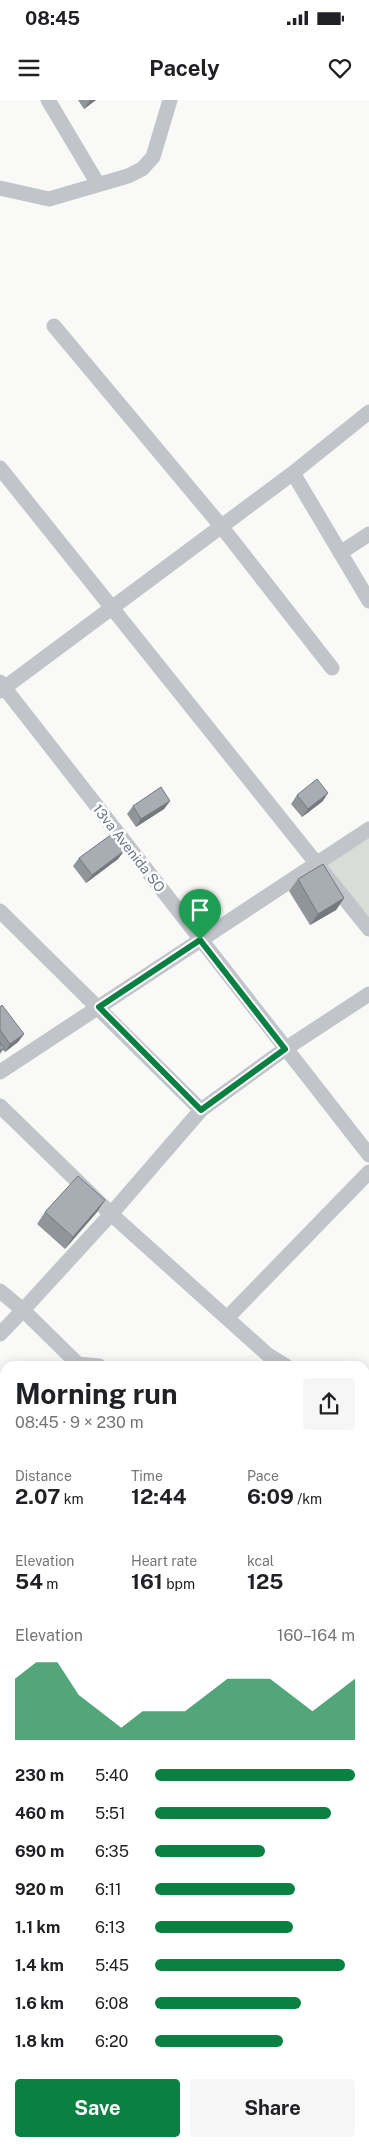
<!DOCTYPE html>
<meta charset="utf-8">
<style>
body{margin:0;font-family:"Public Sans",sans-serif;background:#f6f6f6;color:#202124;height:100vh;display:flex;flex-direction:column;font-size:19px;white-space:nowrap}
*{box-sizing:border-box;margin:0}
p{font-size:16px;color:#757577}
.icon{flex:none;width:28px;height:28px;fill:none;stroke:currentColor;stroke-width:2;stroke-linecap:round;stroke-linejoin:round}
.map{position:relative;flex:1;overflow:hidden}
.panel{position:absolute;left:0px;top:1261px;width:370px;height:786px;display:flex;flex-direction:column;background:#fff;border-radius:15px 15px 0 0;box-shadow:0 2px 12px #0003}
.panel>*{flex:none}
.pin{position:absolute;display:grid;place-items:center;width:42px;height:42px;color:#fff;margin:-51px -21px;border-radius:50% 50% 50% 0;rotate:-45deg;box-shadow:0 0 5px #0007}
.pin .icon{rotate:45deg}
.round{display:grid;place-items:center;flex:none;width:52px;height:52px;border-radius:5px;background:#f6f6f6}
.overview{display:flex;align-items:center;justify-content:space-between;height:85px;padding:0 15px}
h1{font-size:28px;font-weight:700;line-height:38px}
.metrics{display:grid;grid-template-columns:repeat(3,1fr);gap:8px;height:85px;padding:5px 15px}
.metrics div{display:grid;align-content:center}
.metrics b{font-size:21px;font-weight:700}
.metrics small{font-size:14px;font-weight:400}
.metrics p{font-size:14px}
.chart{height:140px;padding:10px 15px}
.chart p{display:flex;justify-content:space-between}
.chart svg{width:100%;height:90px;margin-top:5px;fill:#0b8043;opacity:.7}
.primary-button{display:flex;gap:10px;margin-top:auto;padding:10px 15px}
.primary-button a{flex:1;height:58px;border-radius:5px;background:#0b8043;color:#fff;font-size:20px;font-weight:700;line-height:58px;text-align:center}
.primary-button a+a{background:#f6f6f6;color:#202124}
ul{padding:0 15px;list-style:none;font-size:16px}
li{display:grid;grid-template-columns:80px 60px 1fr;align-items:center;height:38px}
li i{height:12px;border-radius:6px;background:#0b8043}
.status{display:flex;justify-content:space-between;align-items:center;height:35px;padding:0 25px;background:#fff;direction:ltr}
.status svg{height:14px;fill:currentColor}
header{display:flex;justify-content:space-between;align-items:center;height:65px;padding:0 15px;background:#fff;font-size:22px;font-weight:700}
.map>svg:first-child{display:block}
.green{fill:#d9ddd7}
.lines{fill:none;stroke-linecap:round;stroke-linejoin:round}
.minor{stroke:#c1c4c8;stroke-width:15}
.wall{fill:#90959a}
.shaded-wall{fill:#75797d}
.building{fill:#a7adb3;stroke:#75797d}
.route-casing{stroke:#fff;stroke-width:10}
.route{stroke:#0b8043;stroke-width:6}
.labels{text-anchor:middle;stroke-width:5;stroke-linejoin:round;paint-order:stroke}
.street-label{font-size:14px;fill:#6c7784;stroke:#fff}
</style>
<div class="status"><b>08:45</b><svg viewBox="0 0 49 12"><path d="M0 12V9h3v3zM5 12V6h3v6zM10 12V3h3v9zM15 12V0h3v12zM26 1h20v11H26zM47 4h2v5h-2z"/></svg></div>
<header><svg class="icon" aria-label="menu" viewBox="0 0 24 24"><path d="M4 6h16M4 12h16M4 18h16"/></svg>Pacely<svg class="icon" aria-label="heart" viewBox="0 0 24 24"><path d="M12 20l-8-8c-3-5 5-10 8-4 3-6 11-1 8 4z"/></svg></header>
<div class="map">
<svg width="369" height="2047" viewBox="0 0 369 2047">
<rect width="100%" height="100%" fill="#f9f9f7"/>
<path class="green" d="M369 729V829L317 763Z"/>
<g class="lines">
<path class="minor" d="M48 0 98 84
M0 88 49 99 128 76 142 69 153 57 170 0
M54 226 221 426 332 568
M0 368 369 829
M293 373 369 501
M340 453 369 434
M0 582 369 1055
M0 591 293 373 369 312
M0 811 201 1010 285 949 369 894
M0 972 369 729
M0 1006 111 1114 268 1255 286 1266
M0 1191 23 1210 111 1114 201 1010
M227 1218 369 1072
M0 1234 23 1210 80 1266
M78 1264 99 1266
M365 1299 369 1298
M365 1392 369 1399
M365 1573 369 1579
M365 1607 369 1604
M365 1761 369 1768"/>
</g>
<path class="wall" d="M78 0H96L84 9Z
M297 695 323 701 302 717 291 704Z
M170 701 164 709 136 727 127 714 133 706Z
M124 751 118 759 86 783 73 766 79 758Z
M298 779 344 798 336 810 310 825 289 791Z
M0 907 24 934 18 942 5 952 3 950 0 954Z
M45 1112H97L65 1149 37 1124Z"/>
<path class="shaded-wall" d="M90 0H96L84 9Z
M328 693 323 701 302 717 308 709Z
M170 701 164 709 136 727 141 719Z
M124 751 118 759 86 783 92 775Z
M344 798 336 810 310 825 318 814Z
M24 934 18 942 5 952 10 944Z
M105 1100 97 1112 65 1149 73 1137Z"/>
<path class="building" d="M317 679 328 693 308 709 297 695Z
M161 687 170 701 141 719 133 706Z
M112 734 124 751 92 775 79 758Z
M323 764 344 798 318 814 298 779Z
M2 905 24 934 10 944 0 930V907Z
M0 943 4 948 0 951Z
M78 1076 105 1100 73 1137 45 1112Z"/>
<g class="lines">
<defs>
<path id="route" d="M200 840 285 949 201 1010 99 907Z"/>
</defs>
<use href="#route" class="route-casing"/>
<use href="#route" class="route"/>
</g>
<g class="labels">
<g class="street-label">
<text transform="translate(129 748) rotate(52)" y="5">13va Avenida SO</text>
</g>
</g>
</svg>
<div class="pin" style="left:200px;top:840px;background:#1e9e55"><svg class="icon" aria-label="arrive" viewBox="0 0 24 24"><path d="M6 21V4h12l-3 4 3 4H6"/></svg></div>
<section class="panel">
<div class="overview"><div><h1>Morning run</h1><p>08:45 · 9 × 230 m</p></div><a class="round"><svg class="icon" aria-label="share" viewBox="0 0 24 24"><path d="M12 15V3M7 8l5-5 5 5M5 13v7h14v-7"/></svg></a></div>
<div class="metrics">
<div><p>Distance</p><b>2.07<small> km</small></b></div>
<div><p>Time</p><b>12:44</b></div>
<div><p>Pace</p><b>6:09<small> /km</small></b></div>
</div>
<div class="metrics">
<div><p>Elevation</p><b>54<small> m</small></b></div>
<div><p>Heart rate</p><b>161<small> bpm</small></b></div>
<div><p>kcal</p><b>125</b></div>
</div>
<div class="chart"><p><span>Elevation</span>160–164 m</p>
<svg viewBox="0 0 160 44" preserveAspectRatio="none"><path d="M0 44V14L10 6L20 6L30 22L40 30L50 38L60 30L70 30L80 30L90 22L100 14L110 14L120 14L130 22L140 30L150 22L160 14V44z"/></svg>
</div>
<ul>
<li><b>230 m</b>5:40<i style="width:100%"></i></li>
<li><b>460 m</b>5:51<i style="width:88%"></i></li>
<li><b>690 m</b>6:35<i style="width:55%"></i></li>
<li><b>920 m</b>6:11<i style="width:70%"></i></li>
<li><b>1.1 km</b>6:13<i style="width:69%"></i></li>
<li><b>1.4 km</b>5:45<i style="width:95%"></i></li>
<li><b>1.6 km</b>6:08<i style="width:73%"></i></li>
<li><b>1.8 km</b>6:20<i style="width:64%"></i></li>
</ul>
<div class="primary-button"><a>Save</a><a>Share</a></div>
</section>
</div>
